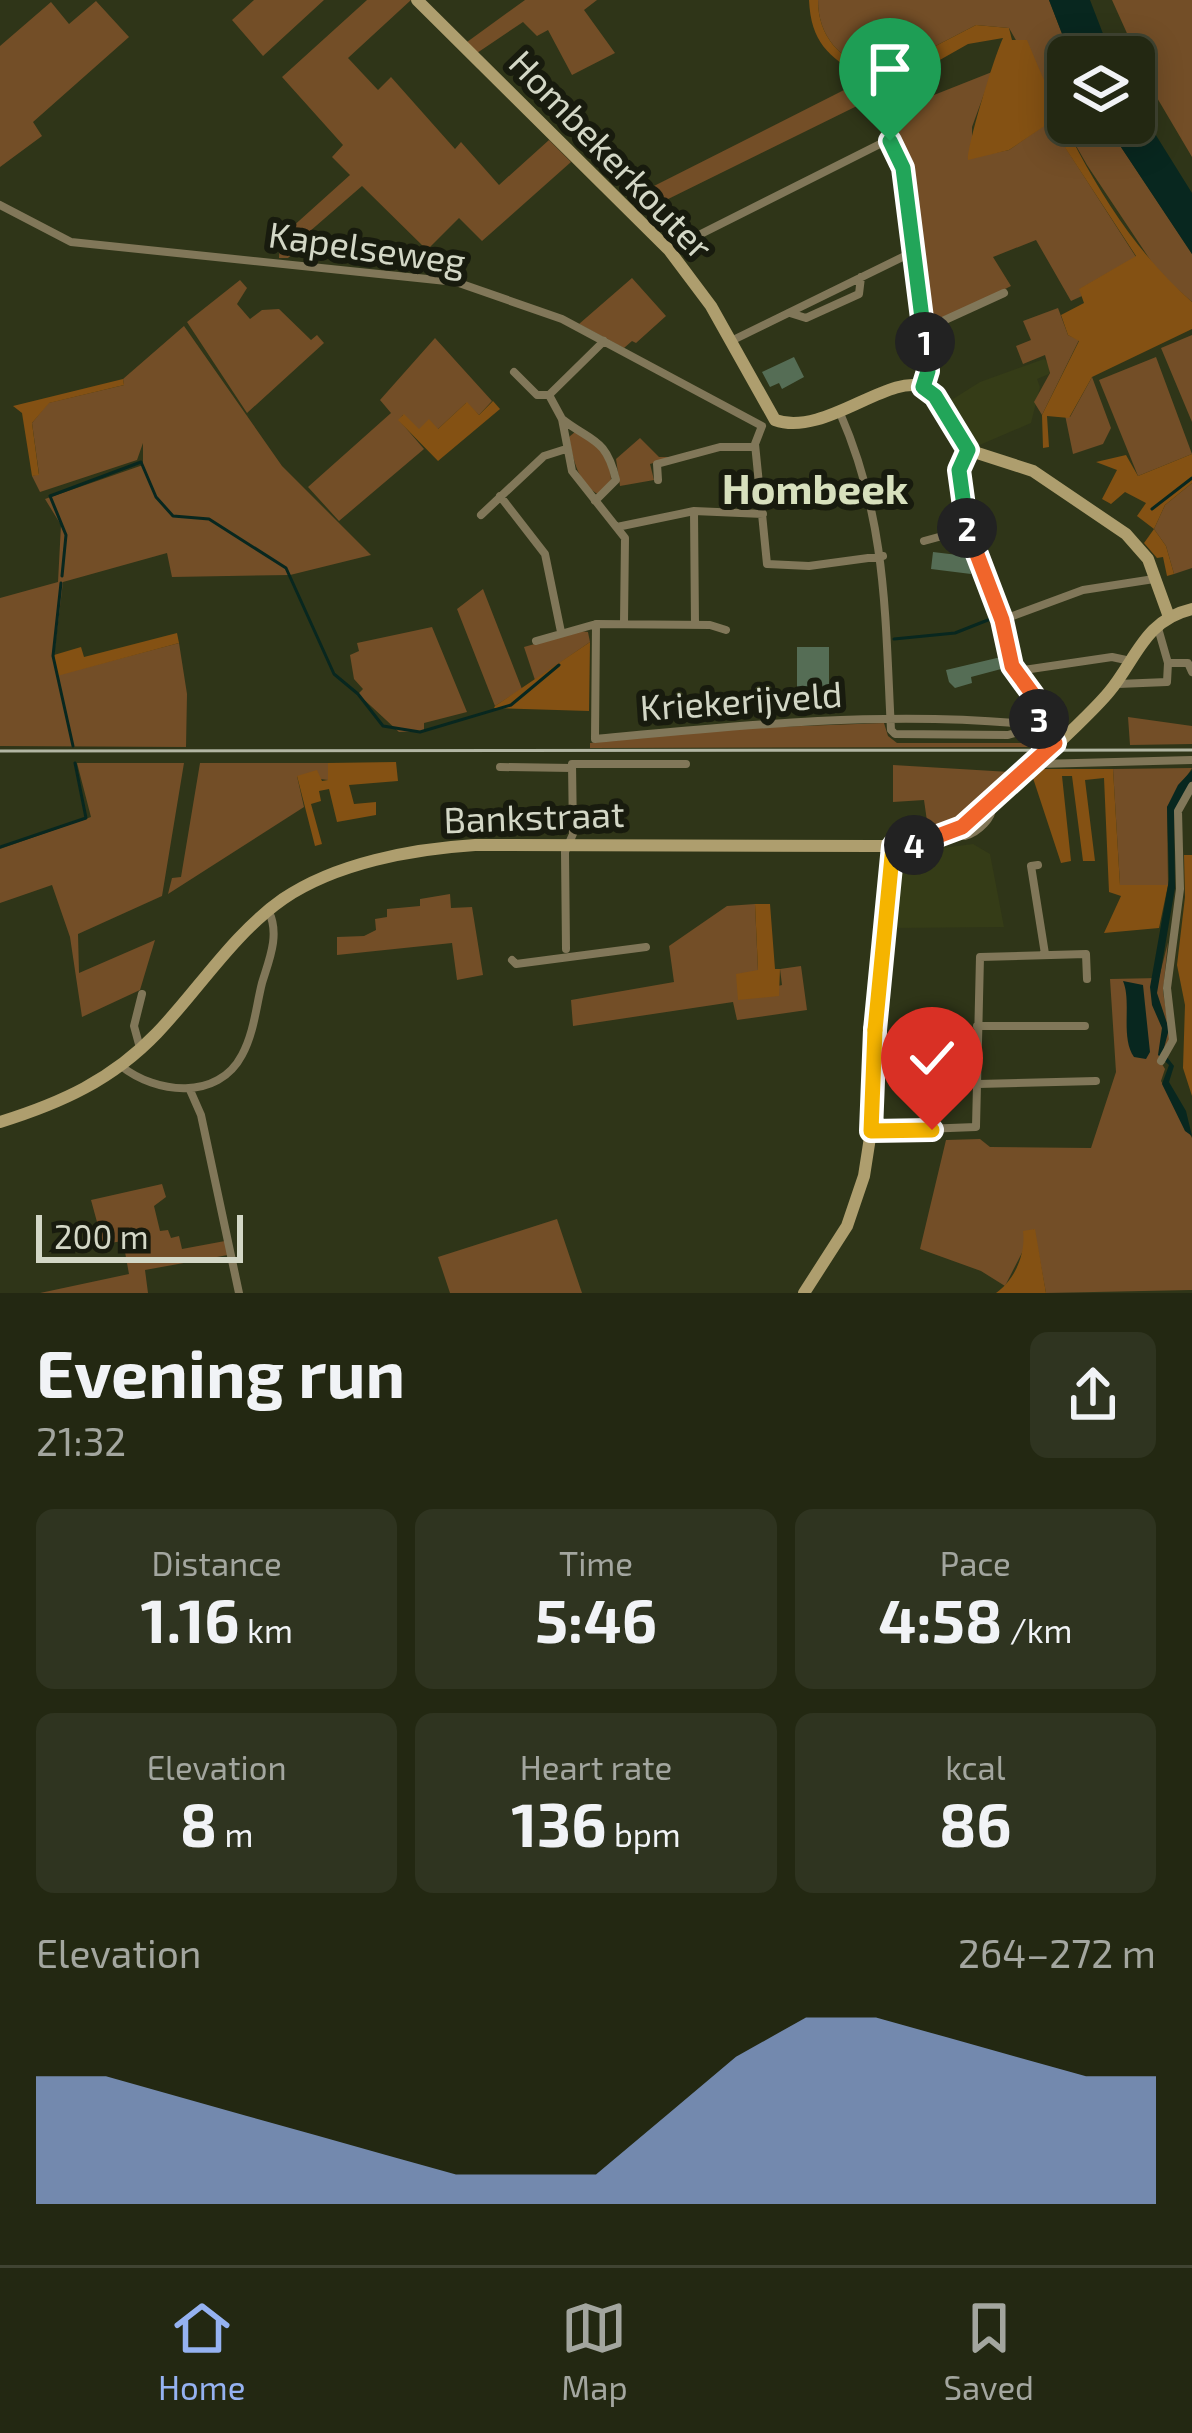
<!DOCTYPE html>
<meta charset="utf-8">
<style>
body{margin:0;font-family:"Exo 2",sans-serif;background:#2f3420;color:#f1f3f6;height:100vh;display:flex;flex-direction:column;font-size:45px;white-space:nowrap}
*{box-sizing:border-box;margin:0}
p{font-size:39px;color:#a3a69f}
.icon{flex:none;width:66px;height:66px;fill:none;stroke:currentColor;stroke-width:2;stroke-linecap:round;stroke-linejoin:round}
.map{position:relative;height:1293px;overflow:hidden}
.panel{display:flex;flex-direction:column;background:#232812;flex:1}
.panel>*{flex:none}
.controls{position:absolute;left:1047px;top:36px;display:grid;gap:24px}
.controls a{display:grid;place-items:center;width:108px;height:108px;border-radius:18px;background:#232812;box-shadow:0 6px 30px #0003,0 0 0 3px #404432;font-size:60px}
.scale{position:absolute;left:36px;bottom:30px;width:207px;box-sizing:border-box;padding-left:12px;border:6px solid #d3d7c6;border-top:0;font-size:33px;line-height:42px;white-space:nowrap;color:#d3d7c6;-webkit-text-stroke:9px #181b0e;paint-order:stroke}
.pin{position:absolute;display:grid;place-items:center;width:102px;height:102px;color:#fff;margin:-123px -51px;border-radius:50% 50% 50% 0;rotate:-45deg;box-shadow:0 0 12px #0007}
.pin .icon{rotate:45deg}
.km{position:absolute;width:60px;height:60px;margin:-30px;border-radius:50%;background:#222;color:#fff;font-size:33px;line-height:60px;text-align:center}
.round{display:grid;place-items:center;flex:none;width:126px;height:126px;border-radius:18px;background:#2f3420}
.headline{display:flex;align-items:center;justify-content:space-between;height:204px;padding:0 36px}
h1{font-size:66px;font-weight:700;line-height:90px}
.stats{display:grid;grid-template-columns:repeat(3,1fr);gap:18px;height:204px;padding:12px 36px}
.stats div{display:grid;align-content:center;border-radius:18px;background:#2f3420;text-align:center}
.stats b{font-size:60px;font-weight:700}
.stats small{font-size:33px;font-weight:400}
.stats p{font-size:33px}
.chart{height:336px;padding:24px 36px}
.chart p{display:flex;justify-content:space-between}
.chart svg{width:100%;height:216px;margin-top:12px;fill:#95b2f1;opacity:.7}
.tabs{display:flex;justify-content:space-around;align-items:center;height:168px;border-top:3px solid #404432;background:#232812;font-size:33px;color:#a3a69f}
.tabs a{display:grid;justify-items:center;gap:6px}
.tabs .selected{color:#95b2f1}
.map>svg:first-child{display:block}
.built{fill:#353c17}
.green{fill:#734e27}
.forest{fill:#845113}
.water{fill:#08271f}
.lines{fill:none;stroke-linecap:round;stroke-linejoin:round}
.stream{stroke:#08271f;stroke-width:3}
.building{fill:#556d55}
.street{stroke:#817759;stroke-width:8}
.secondary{stroke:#ae9e6e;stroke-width:12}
.rail{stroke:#b2b6a3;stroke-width:3}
.split-1-casing{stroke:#fff;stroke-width:24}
.split-2-casing{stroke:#fff;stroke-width:24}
.split-3-casing{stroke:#fff;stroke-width:24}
.split-4-casing{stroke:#fff;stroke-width:24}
.split-5-casing{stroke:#fff;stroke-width:24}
.split-6-casing{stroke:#fff;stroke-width:24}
.split-1{stroke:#22a559;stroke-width:15}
.split-2{stroke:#22a559;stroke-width:15}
.split-3{stroke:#f0652b;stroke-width:15}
.split-4{stroke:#f0652b;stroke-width:15}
.split-5{stroke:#f5b400;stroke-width:15}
.split-6{stroke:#f5b400;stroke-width:15}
.labels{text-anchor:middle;stroke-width:12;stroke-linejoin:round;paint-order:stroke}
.street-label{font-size:36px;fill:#d3d7c6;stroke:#181b0e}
.quarter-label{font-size:42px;font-weight:bold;fill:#d7e0bd;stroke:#181b0e}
</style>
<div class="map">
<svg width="1192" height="1293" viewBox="0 0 1192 1293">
<rect width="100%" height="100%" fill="#2f3518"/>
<path class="built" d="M1044 359 1050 364 1049 374 1037 379 1040 387 1031 423 975 447 968 443 945 404 980 382Z
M973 844 990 854 1004 927 891 928 899 859 904 853Z"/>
<path class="green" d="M254 0H324L263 56 232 20Z
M367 0H411L348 58 378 90 391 77 455 149 461 142 499 185 549 140 571 162 482 241 459 218 427 250 362 186 309 232 307 241 288 258H279L280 238 350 175 332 157 343 145 282 77Z
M525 0H597L584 10 615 53 572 75 548 30 537 36 523 22 477 53 467 42Z
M818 0H1049L1071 57 1068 123H1105L1192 254V302L1159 273 1087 165 1009 28 976 25 897 66 873 71C840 59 818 37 818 0Z
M1112 0H1192V157L1153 91Z
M96 1 129 37 33 122 42 136 0 167V46L51 2 69 24Z
M992 72 972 127V149L979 156 1009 150 1049 122 1136 257 1080 289 1082 296 1071 301 1036 240 993 257 1011 286 929 328 914 181 899 140 890 136 864 102 888 90 896 110Z
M844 90 861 104 656 205 648 189Z
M632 278 666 316 636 343 632 341 624 348 579 324Z
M240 280 247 288 237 304 250 319 262 310 279 309 311 340 317 335 324 343 247 413 187 322Z
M1058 308 1068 335 1079 340 1042 415 1034 402 1050 373 1045 355 1023 364 1016 346 1031 340 1023 321Z
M184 326 282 466 371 555 290 575 172 577 167 553 63 582 54 655 57 675 179 643 187 694 186 747 0 746V598L58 582 61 525 45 499 143 465V443L137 460 40 492 32 476 39 474 32 423 48 403 124 385 123 379Z
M1192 335V422L1161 348Z
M435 338 492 401 479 415 466 403 438 429 419 430 403 415 399 420 424 449 339 521 308 487 391 413 380 400Z
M1156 357 1192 454 1138 476 1099 380Z
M1092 377 1111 428 1103 444 1073 454 1065 415 1070 417Z
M576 431C596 443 611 456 611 480L599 495C578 483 573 460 569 437Z
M640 438 659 457H674L650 464 654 480 620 486 616 459Z
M1192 483V568L1174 574 1166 546 1154 529 1165 505Z
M483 589 522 689 495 706 457 609Z
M432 627 467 712 424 723V731L399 732 358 694 363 689 354 679 350 655 359 651 357 643Z
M580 631 588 632 590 642 535 680 524 647Z
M1128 717 1192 726V744L1130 745Z
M884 723 888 736 897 743H1042L1040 747 590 748V743L720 729Z
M77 763H184L162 896 78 934 79 973 155 940 140 990 82 1017 70 937 52 885 0 903V849L91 817Z
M200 763H328V780L297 776 304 807 168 894 172 878 181 877Z
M893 765 1010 772 974 806 929 835 924 800 893 802Z
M1192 768 1167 807 1168 885H1120L1113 769Z
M450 894 451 908 472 907 483 975 457 980 452 943 337 955V937L364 936 376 930 375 919 387 917V909L420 906V899Z
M755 904 758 971 778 986 782 985 780 969 801 966 807 1010 737 1020 733 1002 573 1026 571 1000 674 982 669 946 727 906Z
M1168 942 1163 991 1170 1038 1159 1059 1165 1069 1161 1081 1192 1138V1290L1046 1293 1034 1229 1005 1286 981 1271 920 1249 946 1140 980 1139 990 1147 1091 1148 1116 1072 1110 979 1159 978Z
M162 1184 166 1197 154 1206 160 1231 168 1230 171 1238 179 1236 182 1249 225 1241 228 1255 145 1270 148 1293H40L129 1274 123 1241 103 1244 91 1200Z
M557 1219 582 1293H450L438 1257Z"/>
<path class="forest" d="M809 0H818C818 37 840 59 873 71L897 66 976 25 1009 28 1012 40H1027C1065 133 1115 235 1192 302V329L1092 377 1069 418 1047 416 1049 447 1043 448 1042 415 1079 341 1068 335 1061 315 1084 303 1079 289 1136 256 1049 123 1009 150 968 160C967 146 994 57 1003 38L968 44 894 86 890 80 856 91 851 86 862 77C828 56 811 42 809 0Z
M123 379 124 385 49 403 32 423 39 475 32 476 22 413 13 406Z
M493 401 500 409 438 461 398 420 404 414 419 429 429 419 438 429 467 402 479 415Z
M1192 454V483L1165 505 1154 529 1166 546 1174 574 1167 576 1163 557 1157 558 1144 543 1154 529 1137 516 1146 503 1125 492 1111 504 1102 499 1117 470 1096 462 1126 455 1138 476Z
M177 633 179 643 57 676 54 655 81 647 84 657Z
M590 642 589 711 494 708 495 706Z
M396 762 398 781 349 785 354 804 376 802V815L337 822 329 789 319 791 321 801 311 804 322 844 315 846 297 776 317 770 322 781 328 780V763Z
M1044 769H1113L1120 885H1168L1159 928 1104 933 1121 896 1109 892 1104 778 1085 780 1095 861H1083L1072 776H1062L1071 861 1061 863 1032 775Z
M1184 855H1192V1096L1183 1068 1185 1005 1177 965 1185 897Z
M755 904H770L775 969H780L779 996 738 1000 736 974 758 970Z
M1035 1229 1046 1293H996C1015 1280 1026 1253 1023 1231Z"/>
<path class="water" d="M1049 0H1090L1112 57H1071Z
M1134 100 1192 193V254L1105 123H1134Z
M1192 770V781L1174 812 1175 888 1157 993 1169 1029 1163 1052 1174 1066 1169 1082 1186 1111 1192 1136 1185 1131 1162 1084 1169 1065 1158 1055 1162 1028 1152 1005 1150 987 1169 880 1167 807 1178 785Z
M1123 981 1143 985 1150 1052 1146 1059 1134 1057C1120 1037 1132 1002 1123 981Z"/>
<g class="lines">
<path class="stream" d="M1152 509 1192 478
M62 576 66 535 50 496 141 462 156 497 173 516 209 519 286 568 334 674 358 694 383 726 420 732 511 705 559 665
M61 583 53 656 73 746
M894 639 955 633 993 618
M0 847 86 818 75 763"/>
</g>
<path class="building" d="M794 357 804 377 782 389 779 383 770 387 762 372Z
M959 550 967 552 971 574 931 569 933 552 958 555Z
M797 647H829V708H797Z
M1001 657 1005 668 971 677 972 683 955 688 949 682 946 670Z"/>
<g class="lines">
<path class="street" d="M0 205 71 242 456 282 562 319 762 426
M669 250 884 142 895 143 905 181 928 360 923 387
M790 313 806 318 859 294 861 277
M923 330 1004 293
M604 341 549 395 562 419 572 471 625 538 624 622
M731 341 913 252
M514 372 537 395H549
M840 413C887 520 885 616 891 730L895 734 1008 735 1039 726
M562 419C591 442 606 437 616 480L595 501
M762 426 755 444 767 564 809 566 883 556
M968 450C940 489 989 579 1002 621 1006 635 1006 653 1013 667 1024 689 1037 699 1039 726
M658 480 657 464 720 447H755
M500 496 545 554 561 632
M694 511 695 625
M481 515 544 456 566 449
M617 527 694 511 763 514
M924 541 968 529
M1002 620 1083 590 1154 579
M596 624 595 739C734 726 875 711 1015 723L1025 733
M536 641 596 624 710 625 726 630
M1168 663H1188L1192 672
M1017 671 1112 657 1126 660
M1118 684 1167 682 1168 663 1158 628
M1039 726 1055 743
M1038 764 1192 760
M500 767 572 768
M954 832 965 836C978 832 994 818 992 804
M1038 865 1031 866 1045 954
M566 949 565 852 573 834 572 764H686
M512 960 516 964 646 947
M977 1026H1085
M140 1048 134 1026 142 994
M874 1059 977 1060
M1161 1061 1173 1040 1167 988 1180 889 1178 811 1192 786
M121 1066C156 1094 218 1101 242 1055 254 1033 256 1007 262 983 269 960 280 935 269 912
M978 1084 1096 1081
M190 1090 201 1115 239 1293
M871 1131 976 1127 980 957 1086 954 1087 979"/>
<path class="secondary" d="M417 0 669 250 711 306 775 420C825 438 891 370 926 388 945 398 953 434 968 450L1033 471 1126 534 1148 559 1169 617
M0 1122C61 1103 112 1080 157 1033 199 989 233 934 283 899 336 863 412 849 475 845L875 846C897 846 919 846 940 838 970 828 1086 720 1109 692 1136 660 1144 620 1192 609
M804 1293 847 1226 864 1176 871 1131 876 991 893 846"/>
<path class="rail" d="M0 751 1192 750"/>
</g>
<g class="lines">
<defs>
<path id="split-1" d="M890 141 903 168 925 342"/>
<path id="split-2" d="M925 342 928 371 923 387 935 396 968 450 959 470 967 528"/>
<path id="split-3" d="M967 528 1002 620 1012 666 1034 696 1039 719"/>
<path id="split-4" d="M914 845 962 827 1055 743 1039 719"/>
<path id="split-5" d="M875 1030 893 846 914 845"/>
<path id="split-6" d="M875 1030 871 1131 932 1130"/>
</defs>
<use href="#split-1" class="split-1-casing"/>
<use href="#split-2" class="split-2-casing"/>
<use href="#split-3" class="split-3-casing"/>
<use href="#split-4" class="split-4-casing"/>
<use href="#split-5" class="split-5-casing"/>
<use href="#split-6" class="split-6-casing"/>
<use href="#split-1" class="split-1"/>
<use href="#split-2" class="split-2"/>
<use href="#split-3" class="split-3"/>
<use href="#split-4" class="split-4"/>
<use href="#split-5" class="split-5"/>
<use href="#split-6" class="split-6"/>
</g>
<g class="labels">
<g class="street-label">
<text transform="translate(611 155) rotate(46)" y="13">Hombekerkouter</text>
<text transform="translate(367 248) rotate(8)" y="13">Kapelseweg</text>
<text transform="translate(741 701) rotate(-4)" y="13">Kriekerijveld</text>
<text transform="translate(534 817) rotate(-2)" y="13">Bankstraat</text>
</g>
<g class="quarter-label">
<text x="815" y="504">Hombeek</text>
</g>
</g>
</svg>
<div class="controls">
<a><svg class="icon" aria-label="layers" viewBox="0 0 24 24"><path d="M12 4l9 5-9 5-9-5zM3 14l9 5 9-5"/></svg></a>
</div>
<div class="scale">200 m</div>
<div class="pin" style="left:890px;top:141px;background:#1e9e55"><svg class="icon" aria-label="arrive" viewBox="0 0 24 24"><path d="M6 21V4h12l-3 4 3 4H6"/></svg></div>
<div class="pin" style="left:932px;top:1130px;background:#d93025"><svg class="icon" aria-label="check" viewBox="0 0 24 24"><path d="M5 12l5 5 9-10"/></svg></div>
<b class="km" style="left:925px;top:342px">1</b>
<b class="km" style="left:967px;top:528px">2</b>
<b class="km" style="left:1039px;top:719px">3</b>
<b class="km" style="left:914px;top:845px">4</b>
</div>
<section class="panel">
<div class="headline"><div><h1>Evening run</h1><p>21:32</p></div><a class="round"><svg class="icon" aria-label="share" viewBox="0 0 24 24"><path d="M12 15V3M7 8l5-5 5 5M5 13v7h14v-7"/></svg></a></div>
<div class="stats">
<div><p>Distance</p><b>1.16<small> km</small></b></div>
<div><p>Time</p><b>5:46</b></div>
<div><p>Pace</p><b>4:58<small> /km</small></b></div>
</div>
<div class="stats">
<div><p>Elevation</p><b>8<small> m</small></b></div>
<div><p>Heart rate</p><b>136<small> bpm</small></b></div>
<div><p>kcal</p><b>86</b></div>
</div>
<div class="chart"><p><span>Elevation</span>264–272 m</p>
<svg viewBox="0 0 160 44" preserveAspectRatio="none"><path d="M0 44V18L10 18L20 22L30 26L40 30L50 34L60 38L70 38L80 38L90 26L100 14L110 6L120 6L130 10L140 14L150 18L160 18V44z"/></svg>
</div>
</section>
<nav class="tabs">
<a class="selected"><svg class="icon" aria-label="home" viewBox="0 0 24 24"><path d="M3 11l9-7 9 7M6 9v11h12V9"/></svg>Home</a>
<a><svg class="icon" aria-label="map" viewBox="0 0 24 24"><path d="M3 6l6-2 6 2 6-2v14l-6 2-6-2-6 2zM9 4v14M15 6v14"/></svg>Map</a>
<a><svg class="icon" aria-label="saved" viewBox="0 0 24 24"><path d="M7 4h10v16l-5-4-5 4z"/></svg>Saved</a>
</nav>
